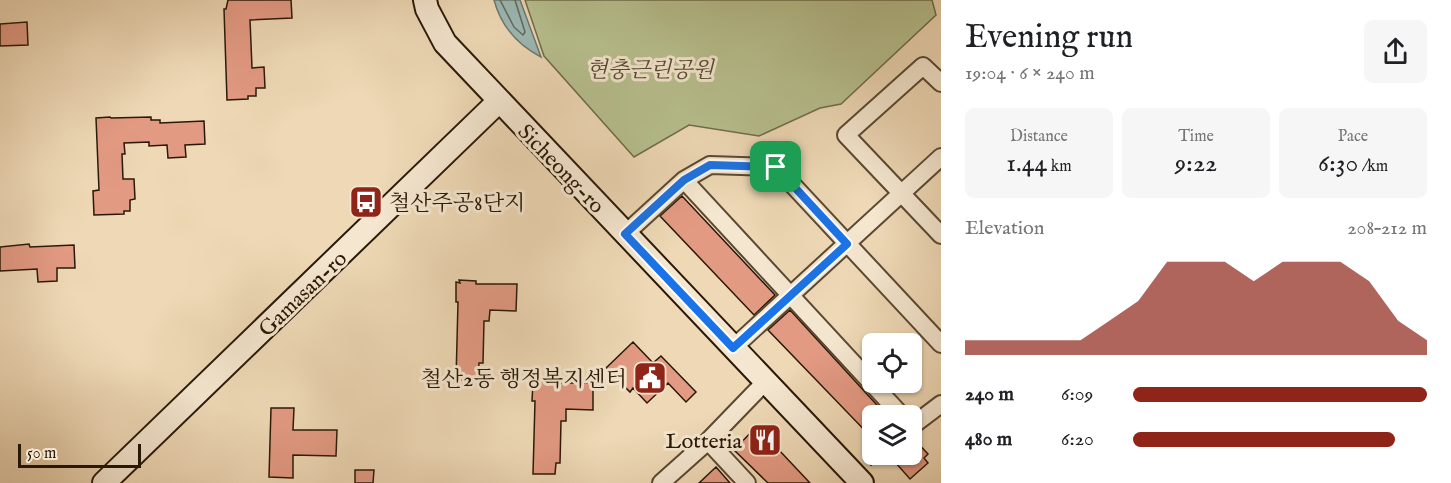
<!DOCTYPE html>
<meta charset="utf-8">
<style>
body{margin:0;font-family:"IM FELL English","Noto Serif KR",serif;background:#f6f6f6;color:#202124;height:100vh;display:flex;flex-direction:column;font-size:22px;white-space:nowrap}
*{box-sizing:border-box;margin:0}
p{font-size:20px;color:#757577}
.icon{flex:none;width:33px;height:33px;fill:none;stroke:currentColor;stroke-width:2;stroke-linecap:round;stroke-linejoin:round}
.map{position:relative;flex:1;overflow:hidden}
.side{display:flex;flex-direction:column;background:#fff;width:510px}
.side>*{flex:none}
.fabs{position:absolute;left:862px;top:333px;display:grid;gap:12px}
.fabs a{display:grid;place-items:center;width:60px;height:60px;border-radius:9px;background:#fff;box-shadow:0 2px 4px #0004;font-size:30px}
.scale{position:absolute;left:18px;bottom:15px;width:123px;box-sizing:border-box;padding-left:6px;border:3px solid #2a1807;border-top:0;font-size:16px;line-height:21px;white-space:nowrap;color:#2a1807;-webkit-text-stroke:4px #f4e6cf;paint-order:stroke}
.pin{position:absolute;display:grid;place-items:center;width:51px;height:51px;color:#fff;margin:-26px;border-radius:12px;box-shadow:0 3px 9px #0006}
.round{display:grid;place-items:center;flex:none;width:63px;height:63px;border-radius:9px;background:#f6f6f6}
.head{display:flex;align-items:center;justify-content:space-between;height:102px;padding:0 24px}
h1{font-size:33px;font-weight:600;line-height:45px}
.stats{display:grid;grid-template-columns:repeat(3,1fr);gap:9px;height:102px;padding:6px 24px}
.stats div{display:grid;align-content:center;border-radius:9px;background:#f6f6f6;text-align:center}
.stats b{font-size:26px;font-weight:600}
.stats small{font-size:16px;font-weight:400}
.stats p{font-size:16px}
.chart{height:168px;padding:12px 24px}
.chart p{display:flex;justify-content:space-between}
.chart svg{width:100%;height:108px;margin-top:6px;fill:#8f2418;opacity:.7}
ul{padding:0 24px;list-style:none;font-size:20px}
li{display:grid;grid-template-columns:96px 72px 1fr;align-items:center;height:45px}
li i{height:15px;border-radius:8px;background:#8f2418}
main{display:flex;flex:1;min-height:0}
.map>svg:first-child{display:block}
.green{fill:#b7bf8e;stroke:#706c4a;stroke-width:1.5}
.water{fill:#9bb9b4;stroke:#6e796f;stroke-width:1.5}
.lines{fill:none;stroke-linecap:round;stroke-linejoin:round}
.shore{stroke:#62685e;stroke-width:1.5}
.building{fill:#e39a83;stroke:#2a1807;stroke-width:1.5}
.street-casing{stroke:#5b4832;stroke-width:20}
.secondary-casing{stroke:#2a1807;stroke-width:26}
.path{stroke:#2a1807;stroke-width:3;stroke-dasharray:4.5 3;stroke-linecap:butt}
.street{stroke:#f4e6cf;stroke-width:16}
.secondary{stroke:#f4e6cf;stroke-width:22}
.route-casing{stroke:#fff;stroke-width:12}
.route{stroke:#1a73e8;stroke-width:8}
.labels{text-anchor:middle;stroke-width:6;stroke-linejoin:round;paint-order:stroke}
.park-label{font-size:22px;font-style:italic;fill:#544a30;stroke:#f4e6cf}
.street-label{font-size:22px;fill:#2a1807;stroke:#f4e6cf}
.poi-label{font-size:22px;fill:#2a1807;stroke:#f4e6cf;text-anchor:end}
</style>
<main>
<div class="map">
<svg width="941" height="483" viewBox="0 0 941 483">
<rect width="100%" height="100%" fill="#eed8b5"/>
<filter id="stains"><feTurbulence type="fractalNoise" baseFrequency=".00333" numOctaves="4"/><feColorMatrix values="0 0 0 0 .2 0 0 0 0 .09 0 0 0 0 .02 0 0 0 .5 -.17"/></filter>
<radialGradient id="worn" r=".72"><stop offset=".6" stop-color="#630" stop-opacity="0"/><stop offset="1" stop-color="#630" stop-opacity=".3"/></radialGradient>
<path class="green" d="M525 0H932L936 15 841 104 820 108 759 136 689 125 634 157 544 56Z"/>
<path class="water" d="M494 0H520L541 57C518 45 501 26 494 0Z"/>
<g class="lines">
<path class="shore" d="M500 0 514 27 523 35 525 32 515 0"/>
</g>
<path class="building" d="M228 0H291L292 18 250 20 252 68 264 67 265 88H256V96H248V99L227 100 224 9H226Z
M27 22 28 45 0 46V24Z
M110 117 111 118 151 117V120H160V123L204 121 205 144 185 145 186 157 168 158 167 145 149 146V142L124 143 125 154H122L123 179H134L135 199 130 200V211H124V214L94 215 93 191 99 190 96 118Z
M682 196 775 295 754 315 660 216Z
M29 244 30 247 74 245 75 268H57V281L38 282 37 269 0 271V247Z
M459 280 476 281V284H517L516 311 490 310 489 321H484L483 363H479L478 381 456 380 458 302H456V282L460 283Z
M790 310 887 416H873V439L768 330Z
M633 342 653 363 661 356 696 392 686 402 668 383 647 403 633 388 630 392 606 368Z
M536 380H552V383H593V410L566 409V421H561L560 463H556L555 474H533L535 401H532L533 382Z
M271 408H294L293 430H337L336 456 293 455V478L269 477Z
M756 427 778 449 810 483H768L734 450Z
M912 437 928 454 924 458 928 463 910 479 888 454H912Z
M716 467 730 483H699Z
M355 470H374L373 483H355Z"/>
<g class="lines">
<defs>
<path id="street" d="M941 83 923 66 846 135 941 235
M684 180 902 416
M625 234 684 180 710 165 776 167 941 344
M733 348 941 157
M912 426 941 404
M708 441 747 483
M661 483 708 441 765 382"/>
<path id="secondary" d="M425 0 427 9 445 43 862 483
M104 483 498 102"/>
</defs>
<use href="#street" class="street-casing"/>
<use href="#secondary" class="secondary-casing"/>
<path class="path" d="M870 465 883 454"/>
<use href="#street" class="street"/>
<use href="#secondary" class="secondary"/>
</g>
<g class="lines">
<defs>
<path id="route" d="M710 165 776 167 847 244 733 348 625 234 684 180Z"/>
</defs>
<use href="#route" class="route-casing"/>
<use href="#route" class="route"/>
</g>
<defs>
<symbol id="bus-square" viewBox="-11 -11 22 22"><rect x="-9" y="-9" width="18" height="18" rx="4" fill="#8f2418" stroke="#f4e6cf"/><path d="M-5-6H5V4H4V6H2V4H-2V6H-4V4H-5ZM-3.5-4V0h7V-4ZM-3.5 1.2v1.5H-2V1.2ZM2 1.2v1.5H3.5V1.2Z" fill="#fff"/></symbol>
<symbol id="civic-square" viewBox="-11 -11 22 22"><rect x="-9" y="-9" width="18" height="18" rx="4" fill="#8f2418" stroke="#f4e6cf"/><path d="M-.6-6.5H3V-4.5H.6V-3L4-1V1h2V6H-6V1h2V-1L-.6-3ZM-1.2 2.5V6h2.4V2.5Z" fill="#fff"/></symbol>
<symbol id="restaurant-square" viewBox="-11 -11 22 22"><rect x="-9" y="-9" width="18" height="18" rx="4" fill="#8f2418" stroke="#f4e6cf"/><path d="M-5-6h1v4h1v-4h1v4h1v-4h1v5L-1.5 .5V6h-2V.5L-5-1ZM5-6V6H3V1.5H1.5Q1.5-4 5-6Z" fill="#fff"/></symbol>
</defs>
<g fill-rule="evenodd">
<use href="#bus-square" x="347" y="183" width="38" height="38"/>
<use href="#civic-square" x="631" y="359" width="38" height="38"/>
<use href="#restaurant-square" x="746" y="421" width="38" height="38"/>
</g>
<g class="labels">
<g class="park-label">
<text x="650" y="77">현충근린공원</text>
</g>
<g class="street-label">
<text transform="translate(562 168) rotate(46)" y="8">Sicheong-ro</text>
<text transform="translate(302 293) rotate(-44)" y="8">Gamasan-ro</text>
</g>
<g class="poi-label">
<text x="389" y="210" text-anchor="start">철산주공8단지</text>
<text x="627" y="386">철산2동 행정복지센터</text>
<text x="742" y="448">Lotteria</text>
</g>
</g>
<rect width="100%" height="100%" filter="url(#stains)"/>
<rect width="100%" height="100%" fill="url(#worn)"/>
</svg>
<div class="fabs">
<a><svg class="icon" aria-label="locate" viewBox="0 0 24 24"><circle cx="12" cy="12" r="6"/><path d="M12 2v4M12 18v4M2 12h4M18 12h4"/></svg></a>
<a><svg class="icon" aria-label="layers" viewBox="0 0 24 24"><path d="M12 4l9 5-9 5-9-5zM3 14l9 5 9-5"/></svg></a>
</div>
<div class="scale">50 m</div>
<div class="pin" style="left:776px;top:167px;background:#1e9e55"><svg class="icon" aria-label="arrive" viewBox="0 0 24 24"><path d="M6 21V4h12l-3 4 3 4H6"/></svg></div>
</div>
<section class="side">
<div class="head"><div><h1>Evening run</h1><p>19:04 · 6 × 240 m</p></div><a class="round"><svg class="icon" aria-label="share" viewBox="0 0 24 24"><path d="M12 15V3M7 8l5-5 5 5M5 13v7h14v-7"/></svg></a></div>
<div class="stats">
<div><p>Distance</p><b>1.44<small> km</small></b></div>
<div><p>Time</p><b>9:22</b></div>
<div><p>Pace</p><b>6:30<small> /km</small></b></div>
</div>
<div class="chart"><p><span>Elevation</span>208–212 m</p>
<svg viewBox="0 0 160 44" preserveAspectRatio="none"><path d="M0 44V38L10 38L20 38L30 38L40 38L50 30L60 22L70 6L80 6L90 6L100 14L110 6L120 6L130 6L140 14L150 30L160 38V44z"/></svg>
</div>
<ul>
<li><b>240 m</b>6:09<i style="width:100%"></i></li>
<li><b>480 m</b>6:20<i style="width:89%"></i></li>
</ul>
</section>
</main>
